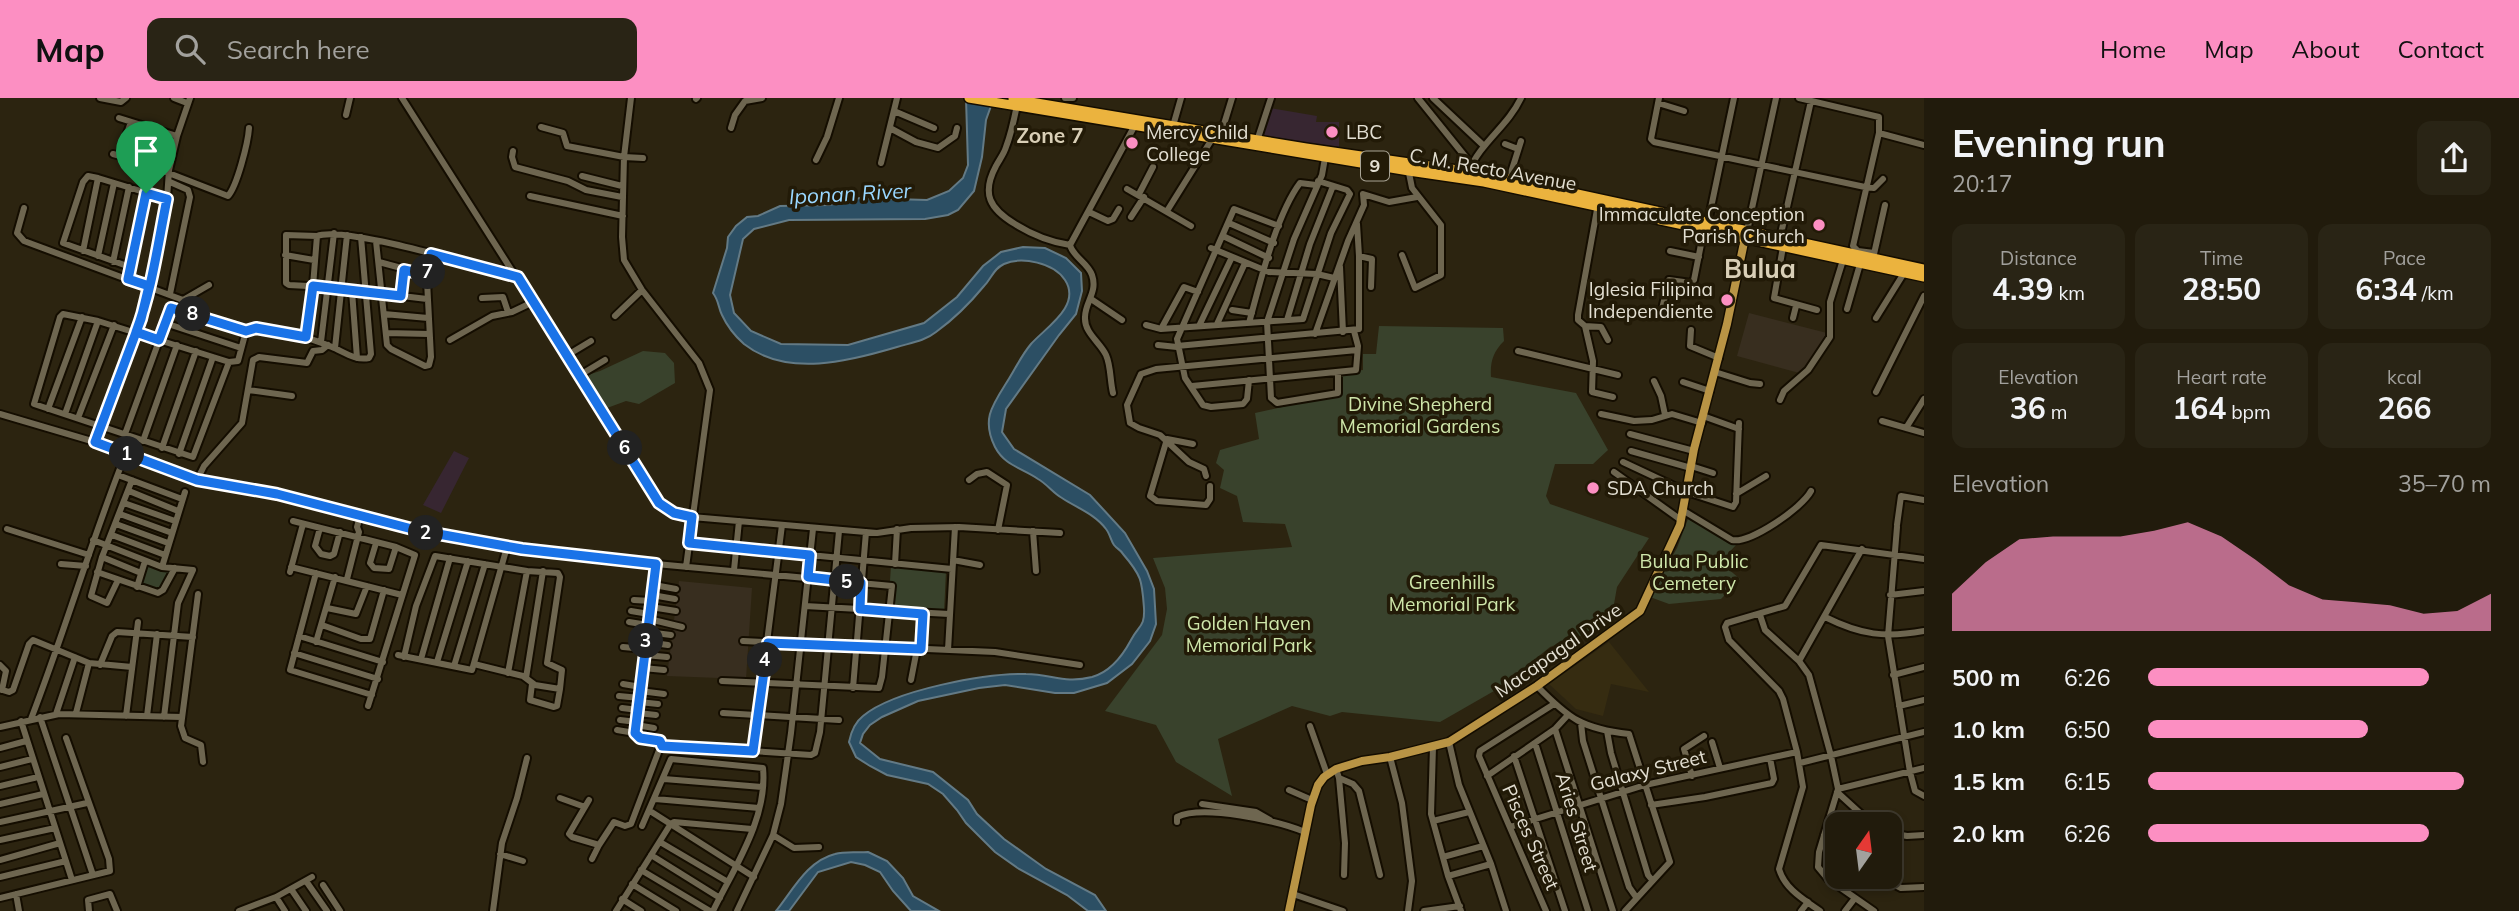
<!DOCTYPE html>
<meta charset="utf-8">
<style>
body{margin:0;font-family:Mulish,sans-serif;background:#292415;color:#f1f3f6;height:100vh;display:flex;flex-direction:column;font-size:26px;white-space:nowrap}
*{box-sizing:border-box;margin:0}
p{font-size:23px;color:#a2a19d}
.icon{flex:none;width:38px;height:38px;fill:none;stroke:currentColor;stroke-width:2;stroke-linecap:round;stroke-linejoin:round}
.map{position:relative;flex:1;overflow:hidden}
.drawer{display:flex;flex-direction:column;background:#211b0c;width:595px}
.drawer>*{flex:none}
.needle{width:46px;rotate:14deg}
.fabs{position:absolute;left:1825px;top:714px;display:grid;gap:14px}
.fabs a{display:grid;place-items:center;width:77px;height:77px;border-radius:14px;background:#211b0c;box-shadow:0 4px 10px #0003,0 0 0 2px #3e392d;font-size:35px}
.pin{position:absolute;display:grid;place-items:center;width:60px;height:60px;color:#fff;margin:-72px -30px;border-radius:50% 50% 50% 0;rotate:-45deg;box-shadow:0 0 7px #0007}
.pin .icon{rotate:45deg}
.km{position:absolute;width:35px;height:35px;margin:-18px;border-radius:50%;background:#222;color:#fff;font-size:19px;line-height:35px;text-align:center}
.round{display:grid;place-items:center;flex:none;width:74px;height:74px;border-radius:14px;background:#292415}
.overview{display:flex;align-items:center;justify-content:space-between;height:119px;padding:0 28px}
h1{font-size:38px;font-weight:700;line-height:52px}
.figures{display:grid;grid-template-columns:repeat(3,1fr);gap:10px;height:119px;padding:7px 28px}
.figures div{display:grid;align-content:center;border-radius:14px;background:#292415;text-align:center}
.figures b{font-size:30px;font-weight:700}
.figures small{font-size:19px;font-weight:400}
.figures p{font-size:19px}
.chart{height:196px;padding:14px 28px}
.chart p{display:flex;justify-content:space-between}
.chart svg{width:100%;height:126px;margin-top:7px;fill:#fc8fc2;opacity:.7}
ul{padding:0 28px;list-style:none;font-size:23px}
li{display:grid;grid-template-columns:112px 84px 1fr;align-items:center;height:52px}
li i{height:18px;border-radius:9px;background:#fc8fc2}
header{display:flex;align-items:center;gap:42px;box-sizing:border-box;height:98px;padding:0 35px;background:#fc8fc2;color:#111}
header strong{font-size:33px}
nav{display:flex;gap:38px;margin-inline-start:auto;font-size:24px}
.search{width:490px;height:63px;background:#292415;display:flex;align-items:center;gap:18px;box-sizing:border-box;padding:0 24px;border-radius:14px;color:#a2a19d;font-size:26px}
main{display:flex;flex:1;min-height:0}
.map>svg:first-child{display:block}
.commercial{fill:#372631}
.built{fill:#362c11}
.education{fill:#382e1f}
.green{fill:#39422c}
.water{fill:#2c4f64;stroke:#637a85;stroke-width:2}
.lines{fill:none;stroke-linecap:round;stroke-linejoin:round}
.minor-casing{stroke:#140d00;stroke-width:10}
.major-casing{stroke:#140d00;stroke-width:11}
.highway-casing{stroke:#140d00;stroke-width:12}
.minor{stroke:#6e6650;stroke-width:6}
.major{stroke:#b99445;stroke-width:8}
.highway{stroke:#ebb33e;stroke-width:9}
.route-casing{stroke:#fff;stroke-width:14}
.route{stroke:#1a73e8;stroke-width:9}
.poi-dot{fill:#fc8fc2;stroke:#221a07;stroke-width:2.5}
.labels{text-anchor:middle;stroke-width:7;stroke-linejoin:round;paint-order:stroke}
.shield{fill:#221a07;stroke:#a9a495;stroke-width:2}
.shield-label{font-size:18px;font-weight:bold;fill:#e3dfd2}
.poi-label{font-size:19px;fill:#e3dfd2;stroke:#221a07;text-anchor:start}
.street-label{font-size:19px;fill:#e3dfd2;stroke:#221a07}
.park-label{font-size:19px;fill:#cee6aa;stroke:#221a07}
.neighbourhood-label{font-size:21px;font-weight:bold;fill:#d9cfb7;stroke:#221a07}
.water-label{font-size:21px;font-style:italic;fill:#99d7ff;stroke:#221a07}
.district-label{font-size:26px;font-weight:bold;fill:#d9cfb7;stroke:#221a07}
</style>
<header>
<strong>Map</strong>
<div class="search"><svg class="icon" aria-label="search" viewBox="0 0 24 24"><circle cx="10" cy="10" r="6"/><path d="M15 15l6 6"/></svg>Search here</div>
<nav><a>Home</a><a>Map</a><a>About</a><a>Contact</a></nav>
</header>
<main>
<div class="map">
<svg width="1924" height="813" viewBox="0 0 1924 813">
<rect width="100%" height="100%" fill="#2c2410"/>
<path class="commercial" d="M1270 10 1317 18 1316 24H1339V49L1264 39 1262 34Z
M454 353 469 360 441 415 423 407Z"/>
<path class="built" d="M1609 544 1649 594 1611 586 1603 618 1576 611 1549 586Z"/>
<path class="education" d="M1749 215 1827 235 1803 276 1737 258Z
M679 483 752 490 746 581 667 578Z"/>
<path class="green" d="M1379 228 1503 230 1504 243C1493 254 1490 264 1491 279L1576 295 1608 352 1593 366H1555L1546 398 1550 406 1649 440 1617 489 1614 506 1625 516 1593 533 1550 549 1501 589 1440 624 1342 614 1330 618 1292 608 1218 641 1232 698 1176 664 1156 627 1105 613 1162 537 1167 511 1165 490 1153 460 1292 449 1285 426 1243 424 1237 398 1220 390 1224 372 1216 365 1220 352 1259 341 1255 315 1341 296 1343 274 1363 272V256H1376Z
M643 253 665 255 674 265 675 285 639 306 626 303 599 313 579 280 600 273Z
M1688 421 1736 447 1720 464 1740 481 1721 501 1669 506 1650 499 1677 450Z
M148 465 172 473 161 494 139 485Z
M891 468 946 473 944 515 888 512Z"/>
<path class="water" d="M966 0 992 5 986 22 982 59 974 93 958 112 948 117 925 121 789 122 754 131 743 141 730 197 734 215 751 233 781 246 848 247 924 225 957 199 983 168 1001 154 1023 149 1045 150 1066 160 1081 175 1082 193 1076 216 1059 237 1006 311 1002 334 1014 351 1090 397 1125 435 1147 473 1154 491 1156 526 1150 543 1132 566 1107 585 1074 595H1055L1005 587 979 590 918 603 882 619 870 627 863 636 860 645 880 661 933 674 968 702 977 716 1004 741 1046 771 1095 797 1106 813H1088L1067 797 1019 771 995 754 966 725 957 712 943 696 928 686 887 677 870 668 856 659 849 644C851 634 854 625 863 618 894 592 986 575 1026 576 1052 576 1064 586 1092 579 1110 574 1123 557 1131 542 1139 527 1145 529 1144 510 1142 483 1142 478 1123 456 1121 452 1117 451 1114 447 1111 443 1110 436 1106 431 1095 416 1077 410 1062 400 1053 395 1047 386 1038 381 1022 370 1005 368 995 349 982 323 991 309 1005 287 1014 274 1020 259 1031 246 1045 230 1082 208 1065 182 1054 165 1022 158 1004 166 993 171 992 180 984 188 970 205 954 221 936 234 925 243 910 245 897 249 850 263 787 280 744 246 735 238 727 228 722 217 718 209 719 203 713 195L727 150 728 139 736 128 747 119 758 118 780 108 829 107 860 100 927 102 949 93 963 80 968 67Z
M868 754 887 763 903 780 913 798 939 813H911L893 793 880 774 865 767 851 764 818 774 789 813H776C793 792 807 763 835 756 845 753 857 755 868 754Z"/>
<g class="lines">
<defs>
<path id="minor" d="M100 0 121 4 126 0
M174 0 187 5
M402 0 656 399 668 413 692 419 877 435 911 430 959 429 1060 435
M631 0 624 59 622 139 624 162 642 192 699 265 710 292 686 469
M1065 0H1073
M1418 0 1472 67
M1433 0 1484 48
M1659 0 1651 41 1654 44 1865 89 1874 90 1883 81
M1799 0 1879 19V35L1853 148 1858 153 1874 155
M696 1 697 0
M1658 5 1684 13
M1017 7C1014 22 1011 36 1006 49 1004 56 999 62 996 68 981 96 990 111 1015 126 1031 136 1051 144 1070 147
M894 13 934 30
M346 17 350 0
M119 20 177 38
M1173 28 1181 0
M541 29 563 35 567 48 624 59 643 60
M731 30 735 17 745 3 762 0
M890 30 916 44 938 50 955 38 957 30
M1879 35 1924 47
M1221 36 1232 0
M125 41 131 24
M1257 43 1271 0
M1505 46 1518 51
M513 53 512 59 515 69 568 83 586 92 622 99
M113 56 135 62 228 98C237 88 248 45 249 30
M1325 60 1322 77 1294 141 1267 224 1271 300 1277 305 1338 295V274
M816 62 827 39 839 0
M881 65 897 0
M1469 73C1480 45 1508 28 1521 0
M582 78 622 88
M1509 81 1521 43
M1127 91 1191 128
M1139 96 1153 69
M530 98 623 118
M24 110 17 135 24 143 183 202 209 187
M1167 113 1212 41
M1089 114 1108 123 1113 121 1119 111
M1131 119 1144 99
M1708 124 1734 0
M1229 125 1274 145
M1747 133 1776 0
M317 138 286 137V185L289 187 327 189 427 201
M1223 138 1269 160
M1780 140 1811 3
M376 143 387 247 391 251 425 268 429 267 431 259 427 183 431 156
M1070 147C1073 159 1088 165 1092 177 1098 194 1085 204 1085 219 1084 235 1100 244 1106 257 1111 268 1110 283 1113 295
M1070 147 1135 27
M1783 149 1774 200 1817 212
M1211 150 1269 174 1317 176 1334 180
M83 153 98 80
M1670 153 1699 159
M1874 156 1885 107
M285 157 314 162
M1402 157 1415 190 1441 177V127L1412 90 1408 70
M98 158 114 85
M1359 158 1372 161 1371 189
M113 164 129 89
M379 164 427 177
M130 169 63 145 83 84 88 78 98 80 167 101
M1340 169 1343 234
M128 181 146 95
M352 193 357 260
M1198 194 1184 189 1161 231 1303 221 1331 135 1350 96 1347 92 1318 83
M170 196 190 99 188 92 170 84
M401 198 404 172
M482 200 503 199 508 214
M1091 201 1122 222
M1662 211 1669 182 1691 185 1694 182 1704 131
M1847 211 1860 166
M1232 212 1252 215
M63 216 98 223 229 264 193 359 34 306 60 219Z
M384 216 428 220
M615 218 642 192
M1793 220 1796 208
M1876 220 1904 175
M1287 222 1310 146 1333 88
M165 225 241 250
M1249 225C1260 185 1276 117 1300 85L1316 87
M1217 226 1245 165
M1146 227 1161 231
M1199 228 1232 159
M1585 228 1578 222V217L1598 106
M1585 228 1593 263 1592 294 1613 299
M1585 228 1601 229 1608 242
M1691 232 1690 248 1719 260
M386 235 429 236
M1315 236 1348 143 1364 107 1363 96 1389 104 1417 99
M306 239 313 188 317 138C344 127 483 170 518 179
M450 242 492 218 512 214 533 204
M321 244 334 135
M1158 247 1177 249
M1177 248 1359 231V158L1357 126
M335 250 347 137
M1518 253 1618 277
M566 258 591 243
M229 264 238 263 246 233
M1715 274 1750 285 1760 286
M580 277 605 262
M1249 282 1247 301 1243 306 1211 309 1203 307 1185 280 1177 241 1234 111 1279 128
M1654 283 1661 298 1665 317
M1683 284 1710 293
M1192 288 1356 272 1358 248 1354 233
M248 292 292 298
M1876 294 1924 198
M1780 302 1784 293 1808 272 1830 239V204L1843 162
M48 311 82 219
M0 316 95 344 197 382 277 396 461 442 522 451 656 466 892 488 882 579 879 590 722 583
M65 316 98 223
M1601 316 1634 323 1652 322 1672 316 1702 325
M1703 318 1739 331
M78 320 114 227
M1882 323 1924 335
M1906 330 1924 301
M125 336 171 210 246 233C265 225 313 241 332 249 344 254 356 263 369 260L371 256 361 139
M1630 336 1694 353
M143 343 177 247
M95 344 144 212 167 101 169 72 177 38 190 0
M1193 346 1167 341 1150 398 1157 403 1206 407 1210 401V388
M162 350 196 253
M1631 353 1691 370
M179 356 213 259
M1623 364 1687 394 1733 409 1736 404 1739 325
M1691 368 1713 375
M1614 374 1681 422
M118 377 182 401
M1206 378 1204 371 1189 364 1160 337 1139 330 1130 325 1127 307 1141 276 1156 271 1357 252
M197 382 204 368 242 325 253 262 259 259 307 265 313 253 322 252 328 247
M969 382 977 376 987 374 1007 387 998 432
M129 393 178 413
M1736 396 1766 378
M124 405 175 423
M1684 413 1732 442C1750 446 1802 410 1811 393
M120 416 172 435
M293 423 396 449 415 457 368 608
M116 426 168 445
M1897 427 1901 398 1924 402
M1897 429 1888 538 1910 674 1915 693 1924 698
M320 430 315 448 321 456 330 458 334 456 340 434
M7 431 89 457
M1033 433 1036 473
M112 437 165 457
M93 442 162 469 193 472 178 505 164 619
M376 445 370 465 374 470 389 471 396 449
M689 445 952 471
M102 459 141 475
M953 462 980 467
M61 466 86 468
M656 466 636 638 660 643 661 647 811 657 815 655 820 634 839 433
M895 466 897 431
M162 469 185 394
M291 469 402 497
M734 472 739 423
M97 474 158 495 163 492 175 470
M290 474 303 426
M316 475 290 572 372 597
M347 481 359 434 357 429 360 418
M118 482 107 505 91 498 102 459 132 382
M654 487 676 491
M137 489 145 463
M198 496 181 628 185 640 201 647 203 664
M652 497 675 501
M1890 497 1924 493
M634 502 651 503
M805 508 949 516
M651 509 676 513
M327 510 356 516 367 488
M631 513 649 516
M1760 517 1765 532 1799 563 1809 577 1831 658 1838 691 1819 754 1818 769 1828 781 1874 813
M1825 519C1861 537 1885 540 1924 533
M649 521 682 529
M629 524 648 527
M322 527 361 541H370L384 492
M647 534 671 537
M299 538 383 564
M743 543 995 554 1080 567
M316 544 335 479
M646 544 668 547
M623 549 645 551
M921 551 923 516
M948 552 955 429
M294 555 378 581
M398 557 472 572 507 449
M645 557 667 559
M404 559 416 508 435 458 527 473 558 475 560 479 547 565 562 572 560 591
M421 561 450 460
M1799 563 1862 451
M437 564 468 463
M474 566 523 578 535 587 560 591 557 608 554 609 530 602 532 586
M0 567 6 573 2 592
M100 567 112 538 117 534 193 539
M454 568 485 466
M643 570 664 572
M508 575 527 473
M1893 577 1924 569
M526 580 543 473
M911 582 917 551
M623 586 641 589
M1537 588C1569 621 1583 631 1629 636L1670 764 1625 813
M853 590 866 434
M0 591 9 594 13 592 29 546 33 542 89 565 132 569
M640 593 664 596
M619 598 640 600
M639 604 658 606
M1899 608 1924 602
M622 610 638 612
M76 615 89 565
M638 615 656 617
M723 615 839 622
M56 616 75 559
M126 618 138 524
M147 618 157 536
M40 619 93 777
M31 621C65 533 91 443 126 355
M620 622 637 624
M21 623 72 782
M1581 625 1583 643 1629 789 1636 799
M636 627 654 630
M1310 628 1327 676
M0 629 59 616 182 619
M1555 631 1613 813
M617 632 635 635
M1607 633 1611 655 1648 777 1652 782
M1449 644 1459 687 1491 766 1506 813
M1712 644 1720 670
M1535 645 1588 813
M1433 649 1431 716 1448 778 1461 813
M0 650 26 643
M753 653 782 427
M1514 658 1565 813
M1390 659 1402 705 1412 783 1408 813
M1800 665 1924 634
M0 669 32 661
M1336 671 1339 680 1353 686 1359 693 1380 777
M1487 678 1555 631 1567 618
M1692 678 1684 651 1704 638
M1339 680 1345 745 1344 777
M664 681 762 689
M0 688 38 679
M1838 691 1924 670
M1289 692 1312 702
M1837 694 1872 726
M560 700 585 709
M655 701 759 710
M589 702 569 736 572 739 599 747 614 724 625 728 631 726 661 647
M0 706 43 696
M1202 706 1256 714 1270 722
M1651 707 1705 699 1772 685 1774 681 1770 660
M650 713 754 779
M1433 723 1469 714
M0 724 87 705
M1177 724V719C1203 706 1278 723 1305 734
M642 728 671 661 763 670C768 720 734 770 713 813
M1510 729 1645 687 1797 654
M1890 735 1907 738 1924 737
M773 737 794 750 819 749
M1824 737 1838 747
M0 742 55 730
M660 744 728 784
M500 756 523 763
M651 757 720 800
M1443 759 1483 748
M592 761 599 747
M0 762 60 745
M641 772 710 813
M1448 778 1491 766
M0 779 66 763
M1880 779 1901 790 1924 789
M306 783 327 813
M632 786 676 813
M323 787 340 813
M291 791 306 813
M16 796 19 813
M1293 796 1343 813
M276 799 285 813
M0 800 110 773 109 761 66 640
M622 801 641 813
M89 813 88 802 110 796 117 813
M239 813 276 799 312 779
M493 813 502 745 517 700 527 660
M616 813 670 727 674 724 752 731
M737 813 773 737 781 706 791 635 813 431
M1424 813 1460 808
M1546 813 1479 658 1480 653 1554 606
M1801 813 1808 804
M1820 813C1803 801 1785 791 1779 771L1803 689 1797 654 1783 601 1779 593 1729 542 1725 529 1727 525 1785 508 1821 447 1924 461
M1845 813 1855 800"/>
<path id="major" d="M1289 813 1311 707 1318 687 1324 679 1336 671 1362 663 1390 659 1449 644 1537 588 1640 513 1680 427 1694 351 1727 226 1746 135"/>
<path id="highway" d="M969 0 1409 73 1484 84 1924 179
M1013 1 1306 50 1485 76 1924 171"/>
</defs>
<use href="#minor" class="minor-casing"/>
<use href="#major" class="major-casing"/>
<use href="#highway" class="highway-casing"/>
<use href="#minor" class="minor"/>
<use href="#major" class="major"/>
<use href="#highway" class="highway"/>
</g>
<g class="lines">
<defs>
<path id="route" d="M146 95 128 181 149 188 141 221 95 344 197 382 277 396 416 432 522 451 656 466 635 635 640 640 660 643 662 648 753 653 768 545 921 551 923 516 860 511 861 485 808 479 810 457 689 445 692 419 674 415 659 405 518 179 431 156 427 177 404 172 401 198 313 188 306 239 256 230 246 233 171 210 159 242 136 234C152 192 158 145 167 101L146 95"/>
</defs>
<use href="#route" class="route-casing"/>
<use href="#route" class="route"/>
</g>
<g class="poi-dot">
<circle cx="1332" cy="34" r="7"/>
<circle cx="1132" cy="45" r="7"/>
<circle cx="1819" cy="127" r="7"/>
<circle cx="1727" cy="202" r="7"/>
<circle cx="1593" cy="390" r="7"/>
</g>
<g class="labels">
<rect class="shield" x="1361" y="53.5" width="28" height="29" rx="5"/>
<g class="shield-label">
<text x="1375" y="74">9</text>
</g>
<g class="poi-label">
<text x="1146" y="41">Mercy Child<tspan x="1146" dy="22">College</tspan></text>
<text x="1346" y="41">LBC</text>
<text x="1805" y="123" text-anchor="end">Immaculate Conception<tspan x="1805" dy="22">Parish Church</tspan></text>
<text x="1713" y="198" text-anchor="end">Iglesia Filipina<tspan x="1713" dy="22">Independiente</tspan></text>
<text x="1607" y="397">SDA Church</text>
</g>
<g class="street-label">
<text transform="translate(1493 71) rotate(10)" y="7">C. M. Recto Avenue</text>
<text transform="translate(1558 552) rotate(-35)" y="7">Macapagal Drive</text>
<text transform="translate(1648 672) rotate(-14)" y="7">Galaxy Street</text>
<text transform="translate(1577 724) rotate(73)" y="7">Aries Street</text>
<text transform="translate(1531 739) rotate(66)" y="7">Pisces Street</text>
</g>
<g class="park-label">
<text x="1420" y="313">Divine Shepherd<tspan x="1420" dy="22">Memorial Gardens</tspan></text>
<text x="1694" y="470">Bulua Public<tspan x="1694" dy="22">Cemetery</tspan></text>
<text x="1452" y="491">Greenhills<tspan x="1452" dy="22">Memorial Park</tspan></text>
<text x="1249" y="532">Golden Haven<tspan x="1249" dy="22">Memorial Park</tspan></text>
</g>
<g class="neighbourhood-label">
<text x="1050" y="45">Zone 7</text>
</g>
<g class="water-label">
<text transform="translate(850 96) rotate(-3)" y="7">Iponan River</text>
</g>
<g class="district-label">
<text x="1760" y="180">Bulua</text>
</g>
</g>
</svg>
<div class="fabs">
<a><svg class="needle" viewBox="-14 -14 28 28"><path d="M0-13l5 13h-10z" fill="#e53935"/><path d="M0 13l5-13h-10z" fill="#a2a19d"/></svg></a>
</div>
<div class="pin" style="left:146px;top:95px;background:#1e9e55"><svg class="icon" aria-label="arrive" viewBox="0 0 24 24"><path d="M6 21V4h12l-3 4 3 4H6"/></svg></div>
<b class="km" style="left:127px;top:356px">1</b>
<b class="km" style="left:426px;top:435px">2</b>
<b class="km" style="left:646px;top:543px">3</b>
<b class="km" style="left:765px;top:562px">4</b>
<b class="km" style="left:847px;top:484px">5</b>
<b class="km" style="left:625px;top:350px">6</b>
<b class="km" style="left:428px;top:174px">7</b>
<b class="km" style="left:193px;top:216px">8</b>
</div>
<section class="drawer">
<div class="overview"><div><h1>Evening run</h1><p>20:17</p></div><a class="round"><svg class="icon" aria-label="share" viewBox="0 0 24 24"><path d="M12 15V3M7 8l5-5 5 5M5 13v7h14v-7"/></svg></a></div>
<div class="figures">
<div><p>Distance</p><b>4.39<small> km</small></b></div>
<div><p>Time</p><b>28:50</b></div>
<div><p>Pace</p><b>6:34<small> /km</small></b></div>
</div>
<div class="figures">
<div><p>Elevation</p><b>36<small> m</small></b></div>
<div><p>Heart rate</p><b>164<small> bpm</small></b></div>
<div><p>kcal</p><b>266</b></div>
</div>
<div class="chart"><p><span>Elevation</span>35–70 m</p>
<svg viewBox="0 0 160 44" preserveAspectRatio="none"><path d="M0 44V31L10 20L20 12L30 11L40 11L50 11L60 9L70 6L80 11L90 19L100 28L110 33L120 34L130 35L140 38L150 37L160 31V44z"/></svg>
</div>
<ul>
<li><b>500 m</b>6:26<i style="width:82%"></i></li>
<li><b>1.0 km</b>6:50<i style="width:64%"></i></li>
<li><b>1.5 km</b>6:15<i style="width:92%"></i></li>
<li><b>2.0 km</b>6:26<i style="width:82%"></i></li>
</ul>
</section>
</main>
